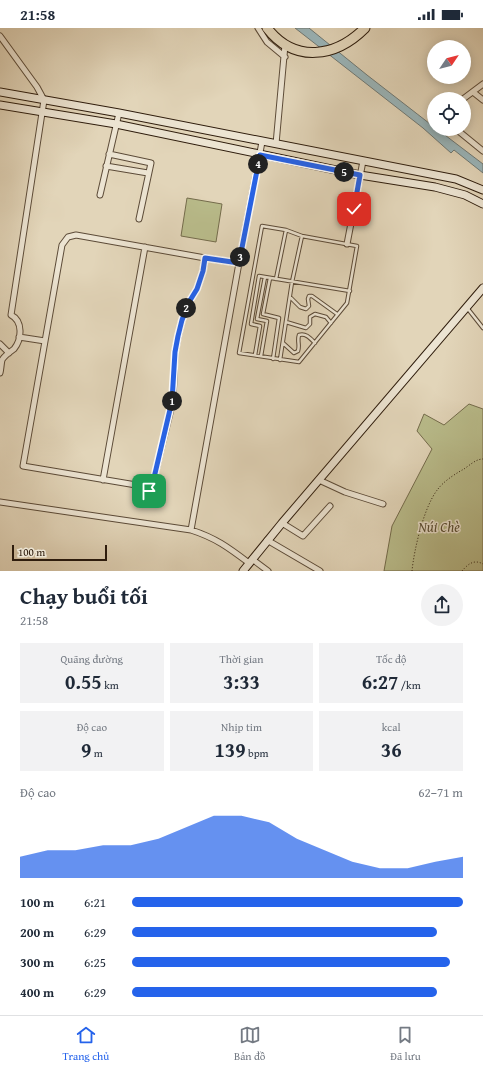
<!DOCTYPE html>
<html lang="vi">
<meta charset="utf-8">
<style>
body{margin:0;font-family:"Gentium Book Plus",serif;background:#f2f2f3;color:#1f2937;height:100vh;display:flex;flex-direction:column;font-size:15px;white-space:nowrap}
*{box-sizing:border-box;margin:0}
p{font-size:13px;color:#747a83}
.icon{flex:none;width:22px;height:22px;fill:none;stroke:currentColor;stroke-width:2;stroke-linecap:round;stroke-linejoin:round}
.map{position:relative;height:543px;overflow:hidden}
.details{display:flex;flex-direction:column;background:#fff;flex:1}
.details>*{flex:none}
.needle{width:26px;rotate:55deg}
.tools{position:absolute;left:427px;top:12px;display:grid;gap:8px}
.tools a{display:grid;place-items:center;width:44px;height:44px;border-radius:50%;background:#fff;box-shadow:0 2px 10px #0003;font-size:20px}
.scale{position:absolute;left:12px;bottom:10px;width:95px;box-sizing:border-box;padding-left:4px;border:2px solid #2f1d0d;border-top:0;font-size:11px;line-height:14px;white-space:nowrap;color:#2f1d0d;-webkit-text-stroke:3px #ece4d2;paint-order:stroke}
.pin{position:absolute;display:grid;place-items:center;width:34px;height:34px;color:#fff;margin:-17px;border-radius:8px;box-shadow:0 2px 6px #0006}
.km{position:absolute;width:20px;height:20px;margin:-10px;border-radius:50%;background:#222;color:#fff;font-size:11px;line-height:20px;text-align:center}
.round{display:grid;place-items:center;flex:none;width:42px;height:42px;border-radius:21px;background:#f2f2f3}
.summary{display:flex;align-items:center;justify-content:space-between;height:68px;padding:0 20px}
h1{font-size:22px;font-weight:800;line-height:30px}
.metrics{display:grid;grid-template-columns:repeat(3,1fr);gap:6px;height:68px;padding:4px 20px}
.metrics div{display:grid;align-content:center;border-radius:0px;background:#f2f2f3;text-align:center}
.metrics b{font-size:20px;font-weight:800}
.metrics small{font-size:11px;font-weight:400}
.metrics p{font-size:11px}
.chart{height:112px;padding:8px 20px}
.chart p{display:flex;justify-content:space-between}
.chart svg{width:100%;height:72px;margin-top:4px;fill:#2563eb;opacity:.7}
ul{padding:0 20px;list-style:none;font-size:13px}
li{display:grid;grid-template-columns:64px 48px 1fr;align-items:center;height:30px}
li i{height:10px;border-radius:5px;background:#2563eb}
.status{display:flex;justify-content:space-between;align-items:center;height:28px;padding:0 20px;background:#fff;direction:ltr}
.status svg{height:11px;fill:currentColor}
.tab-bar{display:flex;justify-content:space-around;align-items:center;height:56px;border-top:1px solid #e0e1e3;background:#fff;font-size:11px;color:#747a83}
.tab-bar a{display:grid;justify-items:center;gap:2px}
.tab-bar .current{color:#2563eb}
.map>svg:first-child{display:block}
.green{fill:#b9bc8b;stroke:#746c4c}
.water{fill:#9ab6bb;stroke:#6f7975}
.lines{fill:none;stroke-linecap:round;stroke-linejoin:round}
.lane-casing{stroke:#5c4b38;stroke-width:4.5}
.street-casing{stroke:#5c4b38;stroke-width:7}
.secondary-casing{stroke:#2f1d0d;stroke-width:9}
.highway-casing{stroke:#2f1d0d;stroke-width:11}
.path{stroke:#2f1d0d;stroke-width:1;stroke-dasharray:1 2;stroke-linecap:butt}
.lane{stroke:#ece4d2;stroke-width:2.5}
.street{stroke:#ece4d2;stroke-width:5}
.secondary{stroke:#ece4d2;stroke-width:7}
.highway{stroke:#e2d5b9;stroke-width:9}
.route-casing{stroke:#fff;stroke-width:8}
.route{stroke:#2563eb;stroke-width:5}
.labels{text-anchor:middle;stroke-width:3;stroke-linejoin:round;paint-order:stroke}
.park-label{font-size:14px;font-style:italic;fill:#584d33;stroke:#ece4d2}
</style>
<div class="status"><b>21:58</b><svg viewBox="0 0 49 12"><path d="M0 12V9h3v3zM5 12V6h3v6zM10 12V3h3v9zM15 12V0h3v12zM26 1h20v11H26zM47 4h2v5h-2z"/></svg></div>
<div class="map">
<svg width="483" height="543" viewBox="0 0 483 543">
<rect width="100%" height="100%" fill="#e2d5b9"/>
<filter id="stains"><feTurbulence type="fractalNoise" baseFrequency=".005" numOctaves="4"/><feColorMatrix values="0 0 0 0 .2 0 0 0 0 .09 0 0 0 0 .02 0 0 0 .5 -.17"/></filter>
<radialGradient id="worn" r=".72"><stop offset=".6" stop-color="#630" stop-opacity="0"/><stop offset="1" stop-color="#630" stop-opacity=".3"/></radialGradient>
<path class="green" d="M187 170 222 176 216 214 181 208Z
M469 376 483 381V543H384L392 498 432 421 417 403 424 386 444 397Z"/>
<path class="water" d="M295 0H309L367 47 434 99V101H437L483 136V145L454 122 451 125 423 100Z"/>
<g class="lines">
<defs>
<path id="lane" d="M262 198 286 202 302 208 357 218 347 275 299 334 239 325Z
M270 250 263 286 279 290 273 331
M276 251 286 202
M291 270 300 279 306 281 309 278 308 271 309 268H312L337 286
M468 281 483 300
M286 294 306 300 310 296V289L315 286 326 289 331 295
M283 315 294 325 298 323C300 317 297 313 299 307 306 305 310 310 315 315
M255 327 260 298 251 296 259 248 350 263
M261 328 267 293 257 291 265 249
M280 332 292 254 302 208"/>
<path id="street" d="M258 0 267 14 285 29
M0 8 37 59 44 72 11 287C23 293 22 311 14 321 10 324 4 328 2 332 1 336 1 341 0 345
M473 64 483 72
M463 71 483 56
M456 101 483 123
M276 116 285 17
M109 126 151 135 139 191
M106 138 148 145
M100 167 119 85
M347 216 363 133
M205 230 239 235
M19 309 45 313
M0 316 9 325
M103 452 145 219
M319 452 345 464 383 476
M148.5 460a5.5 5.5 0 1 1 11 0a5.5 5.5 0 1 1-11 0Z
M148 459 23 438 62 217 68 209 76 207 205 230 203 243 197 261 189 274 182 292 178 309 175 324 173 373 153 454
M0 474 191 502 239 235 262 114
M282 495 303 508 330 478
M191 502C216 510 229 520 249 535
M267 512 320 543
M252 531 268 543"/>
<path id="secondary" d="M0 64 119 85 456 151 483 162
M0 77 116 96 360 147 435 159 465 167 483 176
M243 543 282 495 483 260"/>
<path id="highway" d="M267 0C295 36 336 29 365 0"/>
</defs>
<use href="#lane" class="lane-casing"/>
<use href="#street" class="street-casing"/>
<use href="#secondary" class="secondary-casing"/>
<use href="#highway" class="highway-casing"/>
<path class="path" d="M412 543C414 522 424 478 438 461 444 453 455 446 464 441 470 437 476 431 483 431
M462 543C468 536 474 531 483 536"/>
<use href="#lane" class="lane"/>
<use href="#street" class="street"/>
<use href="#secondary" class="secondary"/>
<use href="#highway" class="highway"/>
</g>
<g class="lines">
<defs>
<path id="route" d="M149 463 148 459 153 454 172 373 175 324 178 308 182 292 189 274 197 261 203 243 205 230 239 235 260 127 360 147 354 181"/>
</defs>
<use href="#route" class="route-casing"/>
<use href="#route" class="route"/>
</g>
<g class="labels">
<g class="park-label">
<text x="439" y="504">Núi Chè</text>
</g>
</g>
<rect width="100%" height="100%" filter="url(#stains)"/>
<rect width="100%" height="100%" fill="url(#worn)"/>
</svg>
<div class="tools">
<a><svg class="needle" viewBox="-14 -14 28 28"><path d="M0-13l5 13h-10z" fill="#e53935"/><path d="M0 13l5-13h-10z" fill="#747a83"/></svg></a>
<a><svg class="icon" aria-label="locate" viewBox="0 0 24 24"><circle cx="12" cy="12" r="6"/><path d="M12 2v4M12 18v4M2 12h4M18 12h4"/></svg></a>
</div>
<div class="scale">100 m</div>
<div class="pin" style="left:149px;top:463px;background:#1e9e55"><svg class="icon" aria-label="arrive" viewBox="0 0 24 24"><path d="M6 21V4h12l-3 4 3 4H6"/></svg></div>
<div class="pin" style="left:354px;top:181px;background:#d93025"><svg class="icon" aria-label="check" viewBox="0 0 24 24"><path d="M5 12l5 5 9-10"/></svg></div>
<b class="km" style="left:172px;top:373px">1</b>
<b class="km" style="left:186px;top:280px">2</b>
<b class="km" style="left:240px;top:229px">3</b>
<b class="km" style="left:258px;top:136px">4</b>
<b class="km" style="left:344px;top:144px">5</b>
</div>
<section class="details">
<div class="summary"><div><h1>Chạy buổi tối</h1><p>21:58</p></div><a class="round"><svg class="icon" aria-label="share" viewBox="0 0 24 24"><path d="M12 15V3M7 8l5-5 5 5M5 13v7h14v-7"/></svg></a></div>
<div class="metrics">
<div><p>Quãng đường</p><b>0.55<small> km</small></b></div>
<div><p>Thời gian</p><b>3:33</b></div>
<div><p>Tốc độ</p><b>6:27<small> /km</small></b></div>
</div>
<div class="metrics">
<div><p>Độ cao</p><b>9<small> m</small></b></div>
<div><p>Nhịp tim</p><b>139<small> bpm</small></b></div>
<div><p>kcal</p><b>36</b></div>
</div>
<div class="chart"><p><span>Độ cao</span>62–71 m</p>
<svg viewBox="0 0 160 44" preserveAspectRatio="none"><path d="M0 44V31L10 27L20 27L30 24L40 24L50 20L60 13L70 6L80 6L90 10L100 20L110 27L120 34L130 38L140 38L150 34L160 31V44z"/></svg>
</div>
<ul>
<li><b>100 m</b>6:21<i style="width:100%"></i></li>
<li><b>200 m</b>6:29<i style="width:92%"></i></li>
<li><b>300 m</b>6:25<i style="width:96%"></i></li>
<li><b>400 m</b>6:29<i style="width:92%"></i></li>
</ul>
</section>
<nav class="tab-bar">
<a class="current"><svg class="icon" aria-label="home" viewBox="0 0 24 24"><path d="M3 11l9-7 9 7M6 9v11h12V9"/></svg>Trang chủ</a>
<a><svg class="icon" aria-label="map" viewBox="0 0 24 24"><path d="M3 6l6-2 6 2 6-2v14l-6 2-6-2-6 2zM9 4v14M15 6v14"/></svg>Bản đồ</a>
<a><svg class="icon" aria-label="saved" viewBox="0 0 24 24"><path d="M7 4h10v16l-5-4-5 4z"/></svg>Đã lưu</a>
</nav>
